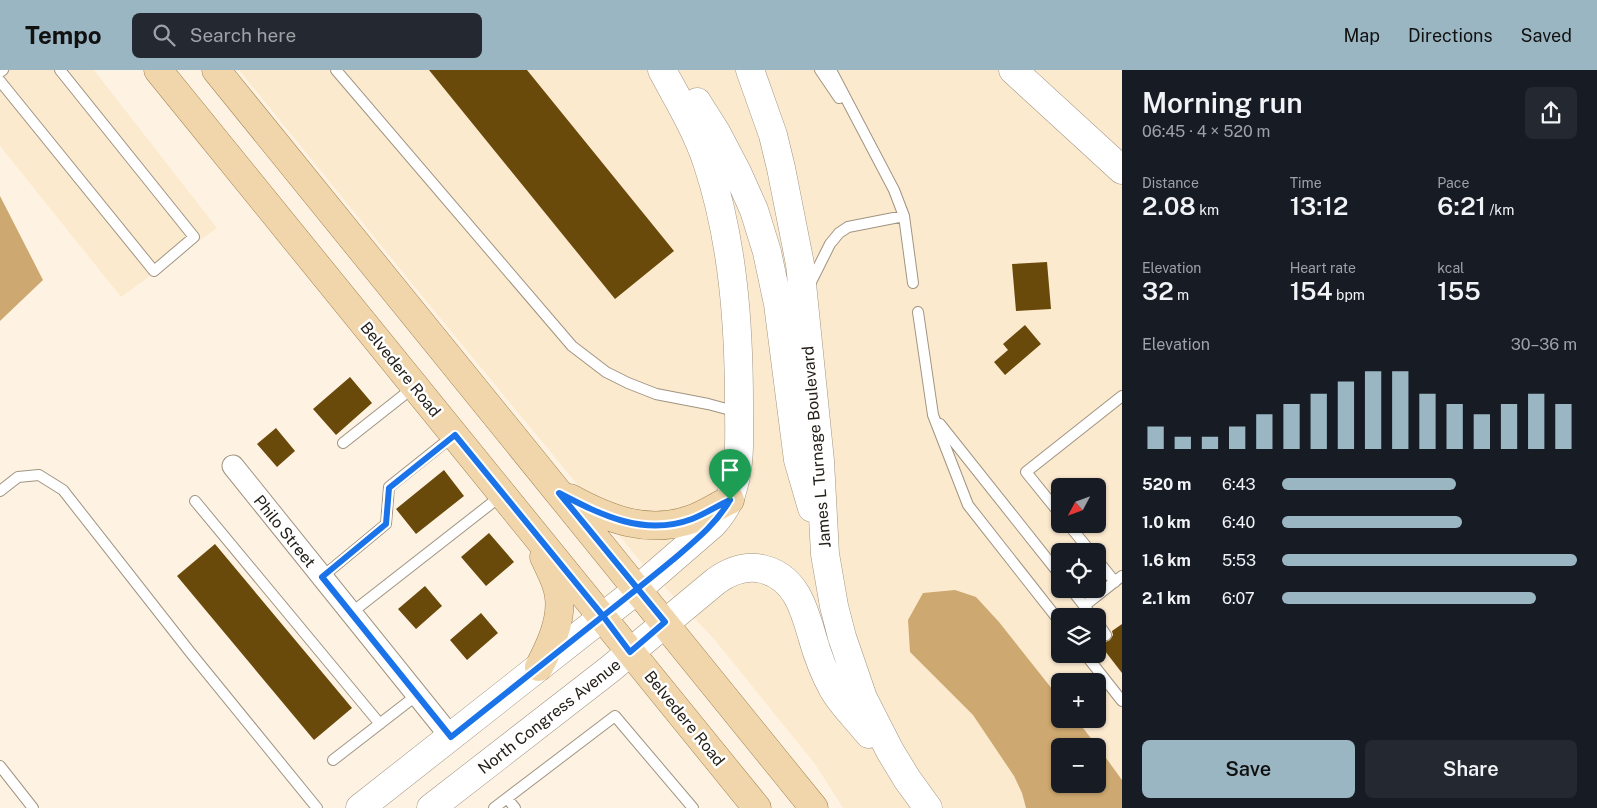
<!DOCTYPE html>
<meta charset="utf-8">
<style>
body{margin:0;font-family:"Public Sans",sans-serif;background:#242831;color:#f1f3f6;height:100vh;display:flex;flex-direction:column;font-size:19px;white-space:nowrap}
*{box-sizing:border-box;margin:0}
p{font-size:16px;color:#9ea1a6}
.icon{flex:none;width:28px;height:28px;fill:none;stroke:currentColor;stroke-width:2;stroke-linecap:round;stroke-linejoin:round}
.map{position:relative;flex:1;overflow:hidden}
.drawer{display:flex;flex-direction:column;background:#171b24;width:475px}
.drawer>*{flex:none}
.needle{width:32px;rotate:229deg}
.controls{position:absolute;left:1051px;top:408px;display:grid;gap:10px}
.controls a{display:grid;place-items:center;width:55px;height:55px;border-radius:8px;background:#171b24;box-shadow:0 1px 4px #0004;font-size:25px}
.pin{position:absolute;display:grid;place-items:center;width:42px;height:42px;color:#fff;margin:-51px -21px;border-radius:50% 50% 50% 0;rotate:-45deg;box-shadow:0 0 5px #0007}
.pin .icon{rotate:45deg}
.round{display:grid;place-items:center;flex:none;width:52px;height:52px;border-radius:8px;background:#242831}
.overview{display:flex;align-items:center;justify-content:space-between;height:85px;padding:0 20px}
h1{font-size:28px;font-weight:600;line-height:38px}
.figures{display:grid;grid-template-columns:repeat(3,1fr);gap:8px;height:85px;padding:5px 20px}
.figures div{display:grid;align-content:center}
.figures b{font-size:25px;font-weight:600}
.figures small{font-size:14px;font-weight:400}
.figures p{font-size:14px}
.chart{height:140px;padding:10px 20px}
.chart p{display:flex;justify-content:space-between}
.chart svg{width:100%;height:90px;margin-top:5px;stroke:#9ab6c2;stroke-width:6}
.action{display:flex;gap:10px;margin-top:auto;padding:10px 20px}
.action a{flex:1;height:58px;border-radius:8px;background:#9ab6c2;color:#111;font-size:20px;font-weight:600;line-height:58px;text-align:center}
.action a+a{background:#242831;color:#f1f3f6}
ul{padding:0 20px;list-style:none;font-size:16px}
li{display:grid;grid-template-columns:80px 60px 1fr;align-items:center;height:38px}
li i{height:12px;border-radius:6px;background:#9ab6c2}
header{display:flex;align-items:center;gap:30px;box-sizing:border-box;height:70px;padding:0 25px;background:#9ab6c2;color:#111}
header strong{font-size:24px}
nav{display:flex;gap:28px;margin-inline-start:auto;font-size:18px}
.search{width:350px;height:45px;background:#242831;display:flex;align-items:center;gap:12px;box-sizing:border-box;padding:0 18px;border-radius:8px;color:#9ea1a6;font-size:19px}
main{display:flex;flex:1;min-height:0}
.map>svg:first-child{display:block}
.built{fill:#fceacf;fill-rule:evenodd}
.water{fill:#cda870}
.building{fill:#6a4a0b}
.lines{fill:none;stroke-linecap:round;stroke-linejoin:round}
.lane-casing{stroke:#a09481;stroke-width:12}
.street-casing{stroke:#a09481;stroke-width:23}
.secondary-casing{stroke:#a09481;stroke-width:29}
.primary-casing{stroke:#a38554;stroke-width:29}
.lane{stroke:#fff;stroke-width:10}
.street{stroke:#fff;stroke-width:21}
.secondary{stroke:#fff;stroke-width:28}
.primary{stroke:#f1d6ac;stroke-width:28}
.route-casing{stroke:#fff;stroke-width:10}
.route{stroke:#1a73e8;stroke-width:6}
.labels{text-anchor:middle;stroke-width:5;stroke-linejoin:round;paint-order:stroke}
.street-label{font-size:16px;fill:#252019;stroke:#fff}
</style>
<header>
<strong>Tempo</strong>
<div class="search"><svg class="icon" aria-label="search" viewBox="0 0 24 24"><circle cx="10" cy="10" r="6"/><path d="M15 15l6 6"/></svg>Search here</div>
<nav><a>Map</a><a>Directions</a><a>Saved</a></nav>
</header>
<main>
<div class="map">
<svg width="1122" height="738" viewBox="0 0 1122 738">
<rect width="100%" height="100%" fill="#fef3e3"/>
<path class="built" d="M0 0H94L217 158 121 227 0 76Z
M239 0H1122V738H843L815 694 714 569 641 492 422 226ZM1060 416H1098V454H1060ZM1060 481H1098V519H1060ZM1060 546H1098V584H1060ZM1060 611H1098V649H1060ZM1060 676H1098V714H1060Z"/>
<path class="water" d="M0 126 43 210 0 251Z
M955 520 976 527 999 552 1060 629V649H1076L1097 676H1060V714H1098V677L1122 710V738H1026L1022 723 1014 706 973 645 910 582 908 550 923 523Z"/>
<path class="building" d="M429 0H527L674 181 615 229Z
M1047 192 1051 239 1016 241 1012 194Z
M1025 255 1041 274 1005 305 994 292 1008 280 1003 274Z
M350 307 372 333 336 365 313 339Z
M276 358 295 381 277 397 257 374Z
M444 400 464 426 416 464 396 439Z
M489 463 514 492 486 516 461 487Z
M215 474 352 638 314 670 177 506Z
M425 516 442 536 416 559 398 539Z
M481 543 498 563 467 590 450 570Z
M1122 554V603L1098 572 1101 569 1106 572 1110 570 1113 565 1112 561Z"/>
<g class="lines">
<defs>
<path id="lane" d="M336 0 572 276 606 302 628 313 656 324 708 334 738 342
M820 0 839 28
M831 0 894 120 904 146 913 213
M0 2 3 0
M0 11 154 201 194 167 60 0
M809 216 830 174 839 163 848 157 904 146
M918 242 933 345 968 435 1060 552
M940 354 1060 505
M343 373 414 317
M0 421 18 407 39 405 63 420 190 582 317 738
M195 431 380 654
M1060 444 1026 402 1122 326
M1068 454 1090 481
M1098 491 1115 512
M322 507 386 454 389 417 453 366
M1071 519 1092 546
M1084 536 1122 506
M351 543 502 425
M1098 553 1106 565
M1085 584 1122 631
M333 690 417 625
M0 696 33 738
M507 728 515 738
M494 738 615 646 693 738"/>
<path id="street" d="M233 396 451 667"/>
<path id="secondary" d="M750 0 773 65 781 98 800 194 820 391 825 484 834 536 842 567 863 628 890 681 907 709 928 738
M1013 0 1122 100
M697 32 716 62 737 102 754 140 767 182 778 234 798 390 812 438
M360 738 638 519 713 454C722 444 730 432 733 418 741 392 739 362 739 335 739 254 733 170 707 92 696 59 678 30 662 0
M431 738 610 599 716 511C730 501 745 495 762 499 795 506 804 538 812 566 817 584 824 603 833 619 841 634 859 651 869 664"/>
<path id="primary" d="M158 0 757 738
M216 0 814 738
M570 428C608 449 648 465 692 449 705 444 717 436 730 430
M539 597C550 576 562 551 559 527 558 513 550 500 544 487"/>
</defs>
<use href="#lane" class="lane-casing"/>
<use href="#street" class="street-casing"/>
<use href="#secondary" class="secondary-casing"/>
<use href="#primary" class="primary-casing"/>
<use href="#lane" class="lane"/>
<use href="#street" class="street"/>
<use href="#secondary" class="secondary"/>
<use href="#primary" class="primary"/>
</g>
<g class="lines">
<defs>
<path id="route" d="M730 430C716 454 696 470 675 488 651 508 627 527 603 546L455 365 389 418 386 454 322 507 451 667 603 546 630 582 665 552 559 423C601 445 644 467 692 449 705 444 717 436 730 430"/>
</defs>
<use href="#route" class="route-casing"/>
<use href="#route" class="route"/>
</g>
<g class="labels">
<g class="street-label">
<text transform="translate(401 299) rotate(51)" y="6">Belvedere Road</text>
<text transform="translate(816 377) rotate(-95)" y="6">James L Turnage Boulevard</text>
<text transform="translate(285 461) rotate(51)" y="6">Philo Street</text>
<text transform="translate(549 646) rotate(-38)" y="6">North Congress Avenue</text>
<text transform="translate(685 648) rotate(51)" y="6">Belvedere Road</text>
</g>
</g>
</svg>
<div class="controls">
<a><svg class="needle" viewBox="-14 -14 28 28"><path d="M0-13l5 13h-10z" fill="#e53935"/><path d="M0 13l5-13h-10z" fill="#9ea1a6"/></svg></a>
<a><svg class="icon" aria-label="locate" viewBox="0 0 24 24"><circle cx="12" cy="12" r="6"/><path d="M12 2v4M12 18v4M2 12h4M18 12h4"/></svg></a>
<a><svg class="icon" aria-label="layers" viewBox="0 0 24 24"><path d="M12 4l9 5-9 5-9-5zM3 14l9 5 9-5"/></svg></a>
<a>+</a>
<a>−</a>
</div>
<div class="pin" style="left:730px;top:430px;background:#1e9e55"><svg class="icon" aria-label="arrive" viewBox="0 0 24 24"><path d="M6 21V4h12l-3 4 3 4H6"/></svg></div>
</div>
<section class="drawer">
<div class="overview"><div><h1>Morning run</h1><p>06:45 · 4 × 520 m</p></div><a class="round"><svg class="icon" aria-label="share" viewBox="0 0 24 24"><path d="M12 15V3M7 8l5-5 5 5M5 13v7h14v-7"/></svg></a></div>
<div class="figures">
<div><p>Distance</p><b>2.08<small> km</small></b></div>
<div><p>Time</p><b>13:12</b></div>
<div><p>Pace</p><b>6:21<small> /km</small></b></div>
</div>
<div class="figures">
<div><p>Elevation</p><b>32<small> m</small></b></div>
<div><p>Heart rate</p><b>154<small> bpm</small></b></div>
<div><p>kcal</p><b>155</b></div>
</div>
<div class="chart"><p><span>Elevation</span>30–36 m</p>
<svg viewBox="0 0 160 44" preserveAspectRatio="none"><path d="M5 44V33M15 44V38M25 44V38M35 44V33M45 44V27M55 44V22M65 44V17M75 44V11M85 44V6M95 44V6M105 44V17M115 44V22M125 44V27M135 44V22M145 44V17M155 44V22"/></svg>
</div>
<ul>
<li><b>520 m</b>6:43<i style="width:59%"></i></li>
<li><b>1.0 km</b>6:40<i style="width:61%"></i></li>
<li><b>1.6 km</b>5:53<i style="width:100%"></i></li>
<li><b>2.1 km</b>6:07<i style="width:86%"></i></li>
</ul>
<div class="action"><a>Save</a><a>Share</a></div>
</section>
</main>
